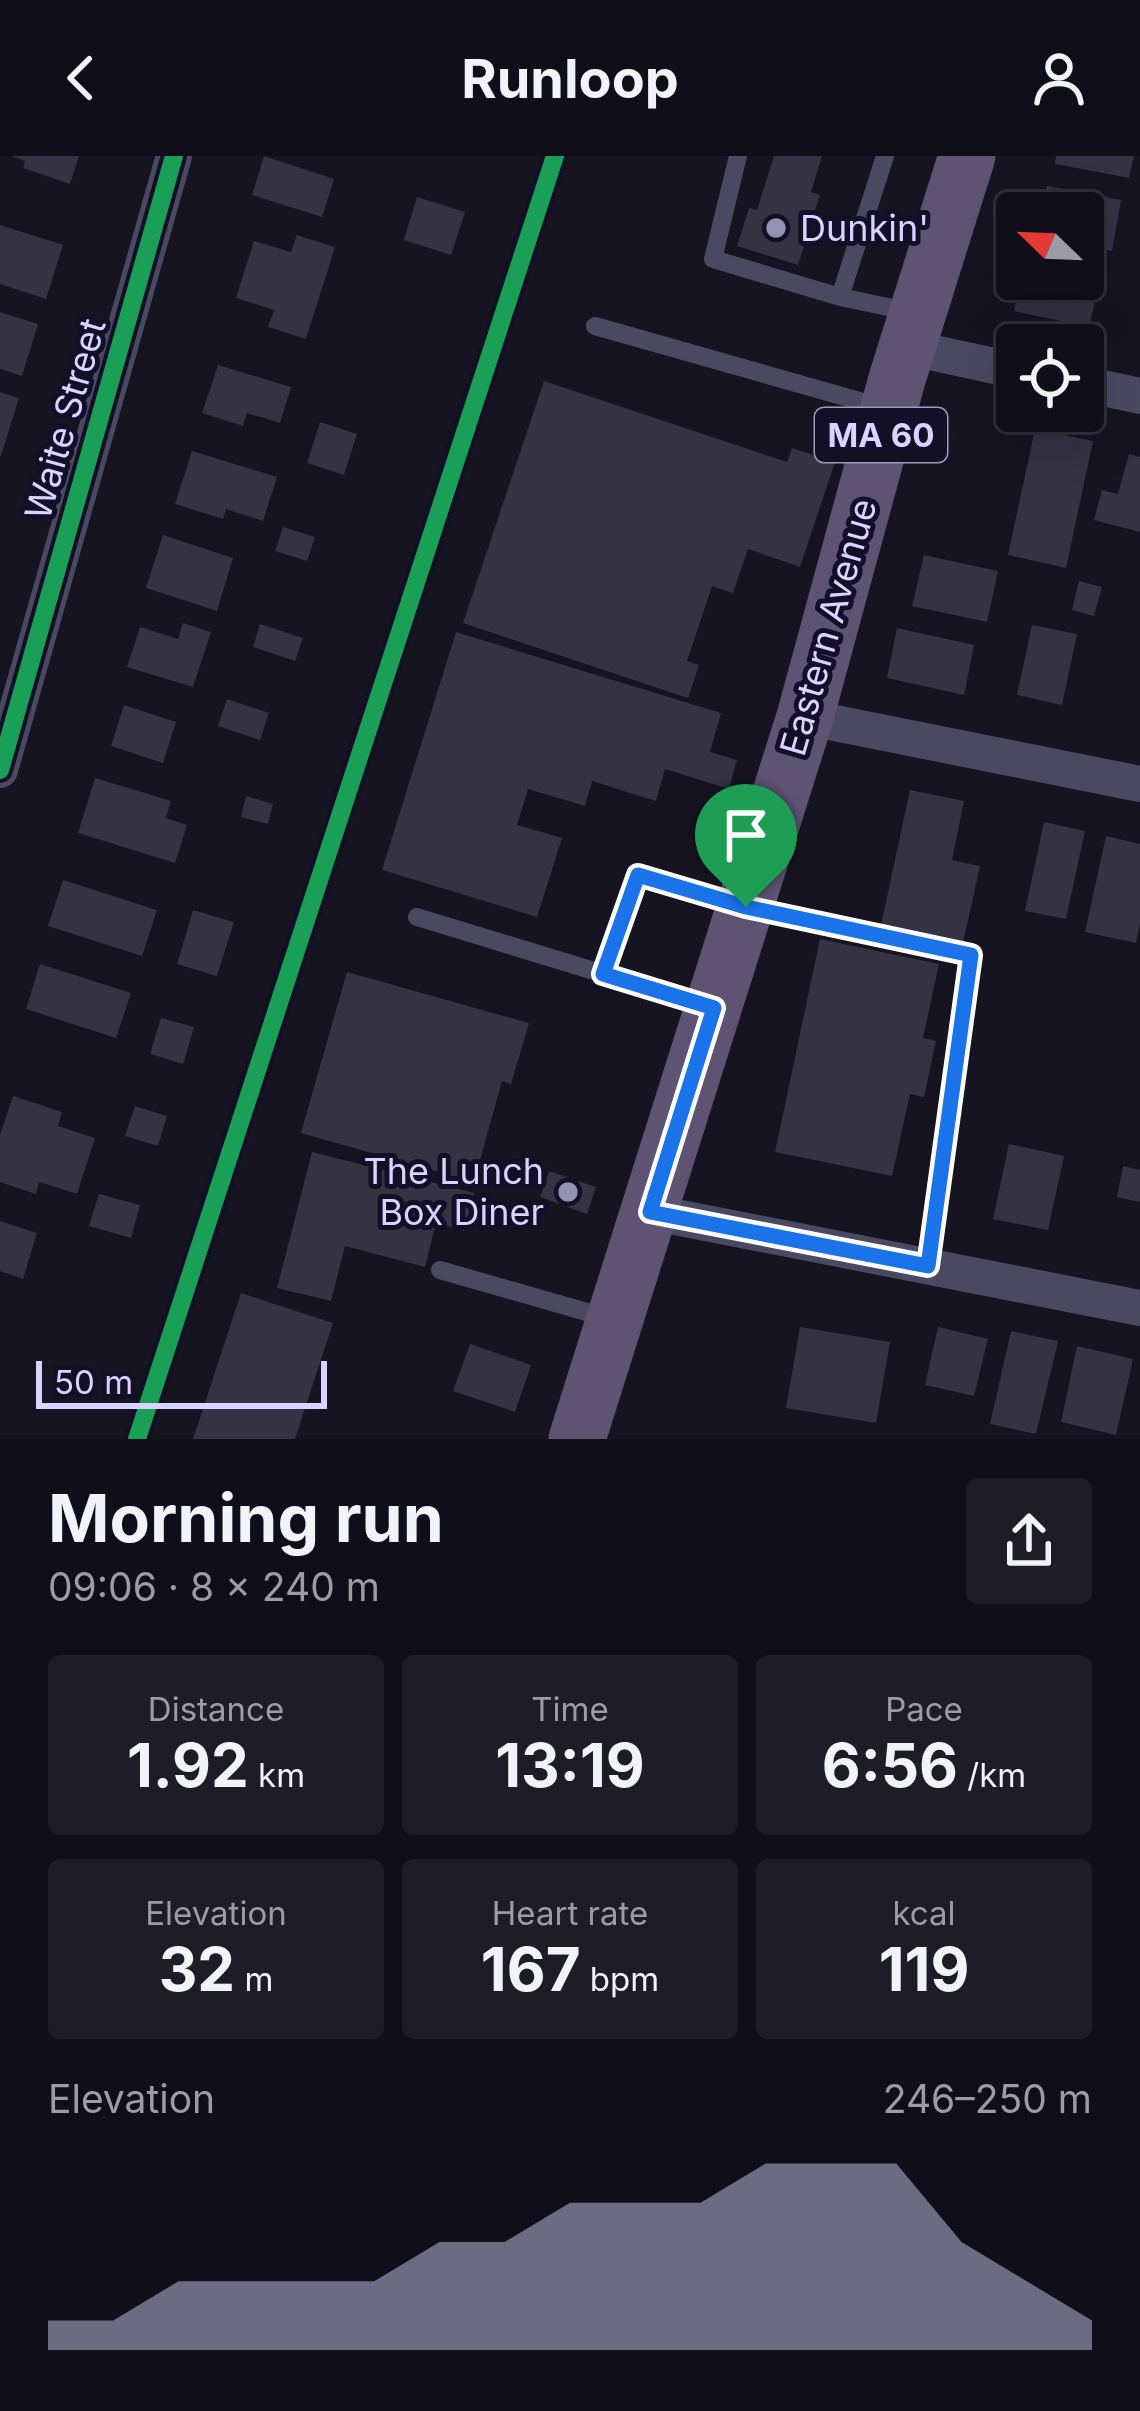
<!DOCTYPE html>
<meta charset="utf-8">
<style>
body{margin:0;font-family:Inter,sans-serif;background:#1e1d26;color:#f1f3f6;height:100vh;display:flex;flex-direction:column;font-size:45px;white-space:nowrap}
*{box-sizing:border-box;margin:0}
p{font-size:39px;color:#9c9ca2}
.icon{flex:none;width:66px;height:66px;fill:none;stroke:currentColor;stroke-width:2;stroke-linecap:round;stroke-linejoin:round}
.map{position:relative;height:1283px;overflow:hidden}
.drawer{display:flex;flex-direction:column;background:#100f19;flex:1}
.drawer>*{flex:none}
.needle{width:78px;rotate:293deg}
.fabs{position:absolute;left:996px;top:36px;display:grid;gap:24px}
.fabs a{display:grid;place-items:center;width:108px;height:108px;border-radius:12px;background:#100f19;box-shadow:0 12px 48px #0002,0 0 0 3px #302f38;font-size:60px}
.scale{position:absolute;left:36px;bottom:30px;width:291px;box-sizing:border-box;padding-left:12px;border:6px solid #d9d4ff;border-top:0;font-size:33px;line-height:42px;white-space:nowrap;color:#d9d4ff;-webkit-text-stroke:9px #130f26;paint-order:stroke}
.pin{position:absolute;display:grid;place-items:center;width:102px;height:102px;color:#fff;margin:-123px -51px;border-radius:50% 50% 50% 0;rotate:-45deg;box-shadow:0 0 12px #0007}
.pin .icon{rotate:45deg}
.round{display:grid;place-items:center;flex:none;width:126px;height:126px;border-radius:12px;background:#1e1d26}
.overview{display:flex;align-items:center;justify-content:space-between;height:204px;padding:0 48px}
h1{font-size:66px;font-weight:700;line-height:90px}
.metrics{display:grid;grid-template-columns:repeat(3,1fr);gap:18px;height:204px;padding:12px 48px}
.metrics div{display:grid;align-content:center;border-radius:12px;background:#1e1d26;text-align:center}
.metrics b{font-size:60px;font-weight:700}
.metrics small{font-size:33px;font-weight:400}
.metrics p{font-size:33px}
.chart{height:336px;padding:24px 48px}
.chart p{display:flex;justify-content:space-between}
.chart svg{width:100%;height:216px;margin-top:12px;fill:#9591b1;opacity:.7}
header{display:flex;justify-content:space-between;align-items:center;height:156px;padding:0 48px;background:#100f19;font-size:54px;font-weight:700}
.map>svg:first-child{display:block}
.building{fill:#343243}
.lines{fill:none;stroke-linecap:round;stroke-linejoin:round}
.service{stroke:#4a4962;stroke-width:18}
.minor{stroke:#4a4962;stroke-width:36}
.primary{stroke:#5e5373;stroke-width:57}
.cycleway-casing{stroke:#130f26;stroke-width:26}
.cycleway{stroke:#1a9f57;stroke-width:18}
.route-casing{stroke:#fff;stroke-width:24}
.route{stroke:#1a73e8;stroke-width:15}
.poi-dot{fill:#9591b1;stroke:#130f26;stroke-width:4.5}
.labels{text-anchor:middle;stroke-width:10;stroke-linejoin:round;paint-order:stroke}
.shield{fill:#130f26;stroke:#9e99be;stroke-width:3}
.shield-label{font-size:33px;font-weight:bold;fill:#d9d4ff}
.poi-label{font-size:36px;fill:#d9d4ff;stroke:#130f26;text-anchor:start}
.street-label{font-size:36px;fill:#d9d4ff;stroke:#130f26}
</style>
<header><svg class="icon" aria-label="back" viewBox="0 0 24 24"><path d="M15 5l-7 7 7 7"/></svg>Runloop<svg class="icon" aria-label="person" viewBox="0 0 24 24"><circle cx="12" cy="8" r="4"/><path d="M4 21q1-7 8-7t8 7"/></svg></header>
<div class="map">
<svg width="1140" height="1283" viewBox="0 0 1140 1283">
<rect width="100%" height="100%" fill="#161421"/>
<path class="building" d="M12 0H79L70 28 23 12 25 5Z
M264 0 334 23 322 61 252 39Z
M774 0H822L811 36 820 39 798 109 737 90 749 52 757 54Z
M1056 0H1134L1129 22 1055 8Z
M1047 30 1121 44 1112 95 1083 89V57H1041Z
M417 41 465 56 451 99 404 84Z
M0 69 63 89 46 143 0 128Z
M297 79 335 91 306 183 268 171 274 154 236 142 254 85 291 96Z
M1083 121 1100 125 1089 171 1014 155 1021 123Z
M0 156 38 168 22 220 0 213Z
M218 209 291 231 280 267 247 257 243 270 202 257Z
M544 225 787 306 792 292 835 306 800 411 748 393 733 437 712 430 687 505 699 509 688 542 463 467Z
M0 236 19 242 1 300H0Z
M320 266 357 278 344 319 307 307Z
M1035 273 1093 285 1066 412 1008 399Z
M192 295 277 321 263 365 226 353 223 363 175 348Z
M1129 298 1140 301V376L1094 364 1102 334 1118 338Z
M283 371 315 381 307 405 275 395Z
M163 379 233 402 217 455 146 432Z
M924 399 998 415 987 466 912 450Z
M1079 425 1102 431 1094 460 1072 454Z
M183 467 211 476 193 531 127 511 140 471 178 483Z
M260 468 303 482 295 505 253 491Z
M1032 469 1077 478 1062 549 1017 539Z
M897 472 974 489 964 539 887 522Z
M456 476 721 557 710 596 737 604 729 633 665 613 656 645 592 625 585 650 528 633 517 669 562 682 537 761 382 714Z
M227 543 269 557 260 584 218 570Z
M124 549 176 566 163 607 111 590Z
M95 622 171 645 166 662 187 669 175 707 78 677Z
M910 634 964 645 952 704 980 710 963 787 881 769Z
M246 640 273 648 268 668 241 661Z
M1044 666 1085 675 1066 763 1025 755Z
M1106 680 1140 688V767L1136 787 1085 776Z
M63 724 157 754 142 800 48 770Z
M193 754 234 766 217 820 177 808Z
M820 783 939 808 923 882 936 885 924 941 910 938 892 1020 775 996Z
M40 808 131 837 116 882 26 853Z
M347 816 529 867 511 928 502 925 474 1026 301 977Z
M161 862 194 871 183 908 150 898Z
M13 940 62 956 58 970 95 982 77 1038 39 1026 36 1038 0 1026V979Z
M135 950 167 960 158 990 125 980Z
M1009 988 1064 1000 1048 1074 993 1063Z
M312 996 474 1037 464 1075 436 1067 425 1111 345 1090 331 1145 277 1132Z
M1123 1010 1140 1014V1046L1117 1041Z
M549 1015 596 1031 587 1058 540 1041Z
M99 1038 140 1049 131 1082 89 1070Z
M0 1065 37 1077 23 1123 0 1115Z
M241 1137 333 1167 295 1283H193Z
M800 1171 890 1186 876 1267 786 1252Z
M938 1171 988 1183 974 1240 925 1229Z
M1011 1175 1058 1185 1036 1278 990 1268Z
M470 1188 531 1209 515 1256 453 1235Z
M1077 1190 1133 1203 1116 1279 1061 1266Z"/>
<g class="lines">
<path class="service" d="M738 0 713 103 840 141 912 156
M840 141 885 0
M595 170 884 252
M417 761 709 850
M603 818 638 720 745 750 971 799 927 1110
M440 1114 611 1163"/>
<path class="minor" d="M907 191 1017 215
M1083 228 1140 240
M805 561 1140 628
M0 614 174 0
M650 1056 1140 1152"/>
<path class="primary" d="M577 1283 805 561 897 223 967 0"/>
<defs>
<path id="cycleway" d="M0 614 174 0
M137 1283 555 0"/>
</defs>
<use href="#cycleway" class="cycleway-casing"/>
<use href="#cycleway" class="cycleway"/>
</g>
<g class="lines">
<defs>
<path id="route" d="M638 719 746 751 971 799 928 1110 650 1056 714 852 603 818Z"/>
</defs>
<use href="#route" class="route-casing"/>
<use href="#route" class="route"/>
</g>
<g class="poi-dot">
<circle cx="776" cy="72" r="12"/>
<circle cx="568" cy="1036" r="12"/>
</g>
<g class="labels">
<rect class="shield" x="815" y="252" width="132" height="54" rx="9"/>
<g class="shield-label">
<text x="881" y="291">MA 60</text>
</g>
<g class="poi-label">
<text x="800" y="85">Dunkin'</text>
<text x="544" y="1028" text-anchor="end">The Lunch<tspan x="544" dy="41">Box Diner</tspan></text>
</g>
<g class="street-label">
<text transform="translate(65 263) rotate(-74)" y="13">Waite Street</text>
<text transform="translate(828 471) rotate(-74)" y="13">Eastern Avenue</text>
</g>
</g>
</svg>
<div class="fabs">
<a><svg class="needle" viewBox="-14 -14 28 28"><path d="M0-13l5 13h-10z" fill="#e53935"/><path d="M0 13l5-13h-10z" fill="#9c9ca2"/></svg></a>
<a><svg class="icon" aria-label="locate" viewBox="0 0 24 24"><circle cx="12" cy="12" r="6"/><path d="M12 2v4M12 18v4M2 12h4M18 12h4"/></svg></a>
</div>
<div class="scale">50 m</div>
<div class="pin" style="left:746px;top:751px;background:#1e9e55"><svg class="icon" aria-label="arrive" viewBox="0 0 24 24"><path d="M6 21V4h12l-3 4 3 4H6"/></svg></div>
</div>
<section class="drawer">
<div class="overview"><div><h1>Morning run</h1><p>09:06 · 8 × 240 m</p></div><a class="round"><svg class="icon" aria-label="share" viewBox="0 0 24 24"><path d="M12 15V3M7 8l5-5 5 5M5 13v7h14v-7"/></svg></a></div>
<div class="metrics">
<div><p>Distance</p><b>1.92<small> km</small></b></div>
<div><p>Time</p><b>13:19</b></div>
<div><p>Pace</p><b>6:56<small> /km</small></b></div>
</div>
<div class="metrics">
<div><p>Elevation</p><b>32<small> m</small></b></div>
<div><p>Heart rate</p><b>167<small> bpm</small></b></div>
<div><p>kcal</p><b>119</b></div>
</div>
<div class="chart"><p><span>Elevation</span>246–250 m</p>
<svg viewBox="0 0 160 44" preserveAspectRatio="none"><path d="M0 44V38L10 38L20 30L30 30L40 30L50 30L60 22L70 22L80 14L90 14L100 14L110 6L120 6L130 6L140 22L150 30L160 38V44z"/></svg>
</div>
</section>
